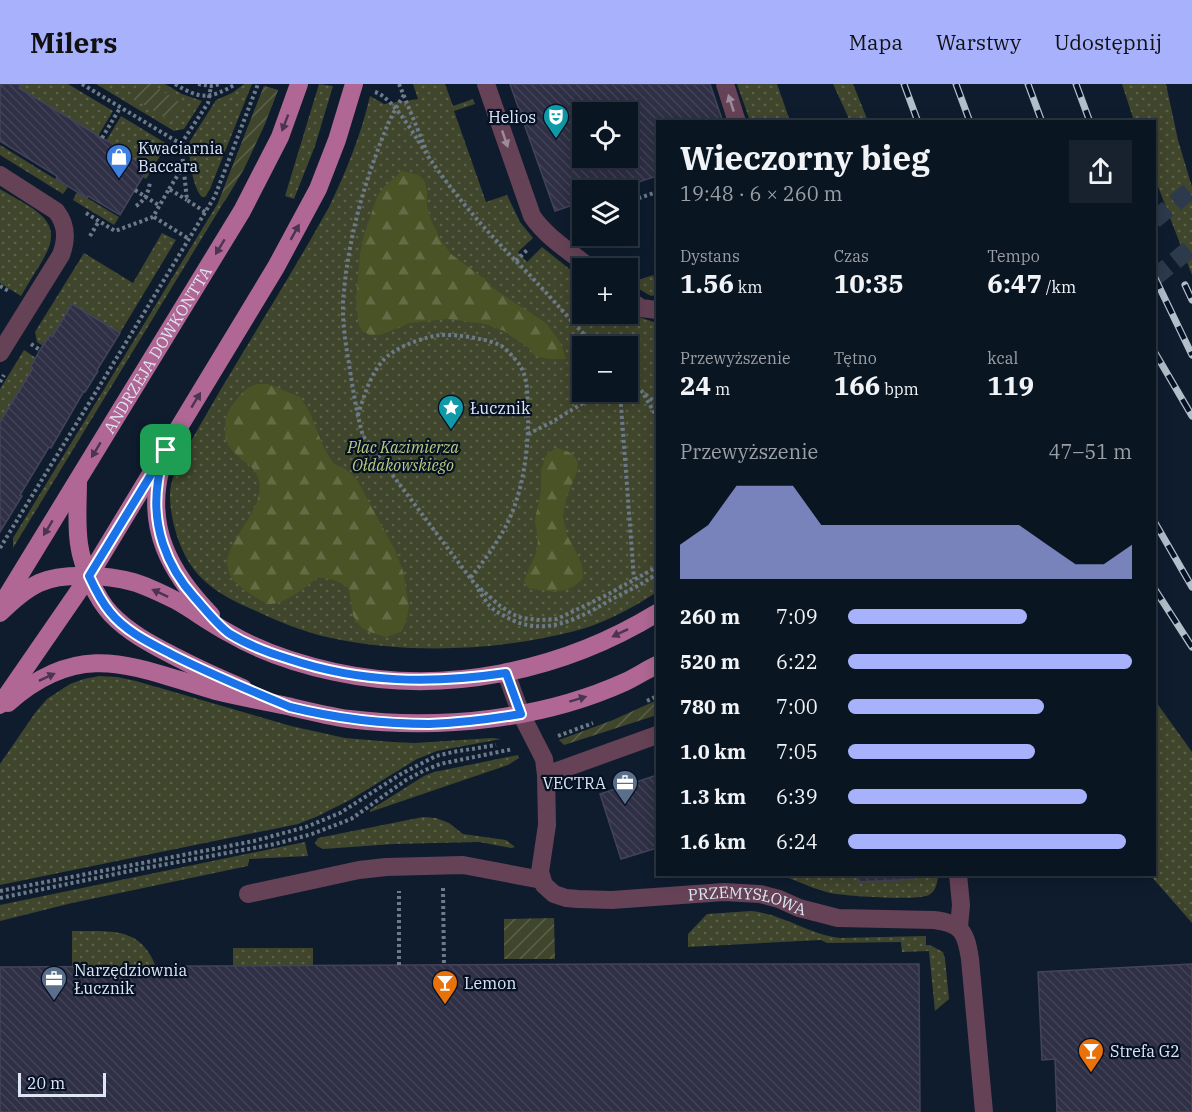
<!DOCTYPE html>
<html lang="pl">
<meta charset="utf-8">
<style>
body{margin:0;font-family:"IBM Plex Serif",serif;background:#18222f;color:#f1f3f6;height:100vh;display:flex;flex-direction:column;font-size:22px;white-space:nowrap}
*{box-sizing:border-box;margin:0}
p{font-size:20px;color:#999fa5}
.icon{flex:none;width:33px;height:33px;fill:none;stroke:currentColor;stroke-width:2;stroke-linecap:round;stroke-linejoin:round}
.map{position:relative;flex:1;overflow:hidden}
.side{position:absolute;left:656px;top:36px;width:500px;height:756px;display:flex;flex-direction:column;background:#0a1522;border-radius:0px;box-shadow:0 3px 15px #0003,0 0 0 2px #2a3440}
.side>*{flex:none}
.fabs{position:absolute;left:572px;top:18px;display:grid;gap:12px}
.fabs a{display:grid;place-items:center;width:66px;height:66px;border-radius:0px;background:#0a1522;box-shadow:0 3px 15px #0003,0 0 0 2px #2a3440;font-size:30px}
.scale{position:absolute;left:18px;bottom:15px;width:88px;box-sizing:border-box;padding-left:6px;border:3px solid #dde7f3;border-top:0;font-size:16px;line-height:21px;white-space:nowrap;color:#dde7f3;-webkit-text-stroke:4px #061224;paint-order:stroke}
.pin{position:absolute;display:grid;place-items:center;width:51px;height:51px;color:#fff;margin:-26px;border-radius:12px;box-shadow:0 3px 9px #0006}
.round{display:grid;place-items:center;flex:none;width:63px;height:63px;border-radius:0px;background:#18222f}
.overview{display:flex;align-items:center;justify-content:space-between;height:102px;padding:0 24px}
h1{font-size:33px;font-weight:700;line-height:45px}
.metrics{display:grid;grid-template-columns:repeat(3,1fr);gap:9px;height:102px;padding:6px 24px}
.metrics div{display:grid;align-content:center}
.metrics b{font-size:26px;font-weight:700}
.metrics small{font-size:16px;font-weight:400}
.metrics p{font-size:16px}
.chart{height:168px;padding:12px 24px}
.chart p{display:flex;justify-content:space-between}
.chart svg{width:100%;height:108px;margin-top:6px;fill:#a7b1fc;opacity:.7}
ul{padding:0 24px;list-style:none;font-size:20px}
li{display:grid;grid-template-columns:96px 72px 1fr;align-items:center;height:45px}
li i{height:15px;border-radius:8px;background:#a7b1fc}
header{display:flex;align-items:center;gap:36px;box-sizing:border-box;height:84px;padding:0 30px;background:#a7b1fc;color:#111}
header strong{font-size:28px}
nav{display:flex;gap:33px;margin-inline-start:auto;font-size:21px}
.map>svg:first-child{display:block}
.grass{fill:url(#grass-dots);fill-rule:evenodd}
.forest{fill:url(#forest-firs)}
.garden{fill:url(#garden-furrows)}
.building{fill:url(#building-back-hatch);stroke:#43435b;stroke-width:1.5;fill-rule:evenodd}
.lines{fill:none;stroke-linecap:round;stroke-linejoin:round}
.major-tunnel{stroke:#2d3a4c;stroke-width:18;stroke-dasharray:18 9;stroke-linecap:butt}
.path{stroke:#6d7a89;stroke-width:4;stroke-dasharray:3 3;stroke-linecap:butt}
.minor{stroke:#664257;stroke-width:18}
.major{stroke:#b06794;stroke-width:18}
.rail-casing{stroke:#b3becb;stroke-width:7}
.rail{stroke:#061224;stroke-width:4.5;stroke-dasharray:14;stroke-linecap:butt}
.oneway{fill:#9c8c9d}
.oneway2{fill:#4a3451}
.route-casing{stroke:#fff;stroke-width:12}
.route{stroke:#1a73e8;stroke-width:8}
.labels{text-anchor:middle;stroke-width:4.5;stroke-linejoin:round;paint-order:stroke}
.poi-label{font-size:16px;fill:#dde7f3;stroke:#061224;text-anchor:start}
.street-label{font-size:16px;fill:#dde7f3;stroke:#061224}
.park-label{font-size:16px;font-style:italic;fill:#bbcc81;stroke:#061224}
</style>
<header>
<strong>Milers</strong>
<nav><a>Mapa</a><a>Warstwy</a><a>Udostępnij</a></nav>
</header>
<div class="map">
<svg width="1192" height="1028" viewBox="0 0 1192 1028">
<defs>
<pattern id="grass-dots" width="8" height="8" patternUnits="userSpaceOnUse" patternTransform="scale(1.5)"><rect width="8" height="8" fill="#40462c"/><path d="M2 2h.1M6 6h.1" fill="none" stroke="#5b614b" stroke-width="1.8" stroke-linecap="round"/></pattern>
<pattern id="forest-firs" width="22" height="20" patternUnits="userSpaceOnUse" patternTransform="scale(1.5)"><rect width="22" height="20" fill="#495325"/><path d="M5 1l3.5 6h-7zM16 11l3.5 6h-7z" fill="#636c45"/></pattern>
<pattern id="garden-furrows" width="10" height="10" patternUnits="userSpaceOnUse" patternTransform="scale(1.5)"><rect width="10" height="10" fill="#40462c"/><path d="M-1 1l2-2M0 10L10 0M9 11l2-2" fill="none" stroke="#5b614b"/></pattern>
<pattern id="building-back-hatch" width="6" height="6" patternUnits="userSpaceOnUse" patternTransform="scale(1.5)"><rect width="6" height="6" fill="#2f2f45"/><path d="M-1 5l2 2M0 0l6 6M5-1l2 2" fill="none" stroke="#434357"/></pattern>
</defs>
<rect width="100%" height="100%" fill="#0e1c2e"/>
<path class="grass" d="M22 0H68L113 27 98 52 19 4Z
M96 0H165L182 10 202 17 184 45 174 47Z
M244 0H252L210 105 205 113H202C193 105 187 69 190 57L216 16 232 9Z
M319 0 333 2 315 62 294 115 285 112Z
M413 0H445L453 22 473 15 475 20 454 27 486 118 507 111 520 138 533 154 518 168 527 178 542 163 582 195V230L627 229 657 239V508C631 525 601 541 571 548 499 566 415 570 341 556 312 551 283 540 256 527 217 510 191 495 177 452 173 439 170 426 170 412 170 390 185 368 195 350 206 331 216 313 227 295 261 238 297 181 329 123 346 88 361 51 370 12L384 20 418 15ZM582 262H627V308H582Z
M737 0H777L790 37H750Z
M833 0H853L868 37H850Z
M1122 0H1166L1178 56 1192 103V191L1154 92V38L1134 37Z
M264 2 278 6 265 40 244 85 13 464V454L218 119Z
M121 32 167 60 146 95 143 93 148 84 112 62 106 57Z
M0 61 68 103 63 110 0 71Z
M0 105C14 114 31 121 43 133 59 150 48 167 38 184 32 193 27 202 21 212L0 199Z
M77 108 119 133 114 141 73 116Z
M162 149 176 156 120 249 72 220 52 253 50 251 43 262 37 258 35 248 84 169 133 199Z
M628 177 635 197 653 191 657 203V211L651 212 627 198V184H623L625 178Z
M24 266 36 274 31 282 33 284 0 338V305Z
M99 592 117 593 136 597 291 642 345 654 393 658 415 659 492 654 501 655 437 667 417 675 350 716 316 733 298 740 0 801V680L35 629 47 615 70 600 84 595Z
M1154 615 1192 668V839L1150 791 1154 790Z
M518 671 519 674 508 681 370 728V726L424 692 434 688Z
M423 733 436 734 449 739 463 750 506 756 515 763 511 764 479 758 393 760 323 765 317 762 315 759 318 754Z
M305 758 308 772 249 775 248 782 72 819 0 837V821Z
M938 790C938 798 936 807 929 811 916 817 845 812 830 809 814 805 797 797 781 791Z
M751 827C783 830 808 850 840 854L926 852V861H930L943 868 945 875 949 915 935 927 929 867 902 868 901 858 827 859 821 856 688 863V850L707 830Z
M72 847C109 848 140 841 156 883H72Z
M233 864H313V882H233Z"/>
<path class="forest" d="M402 87 418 91 424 96 427 107V122L431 136 440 155 451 170 483 194 494 205 546 239 560 258 566 275H550L535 272 529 264 504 247 485 240 471 238 447 235 410 239 380 251H370L362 247 359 241 356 218 360 170 363 154 377 113 384 103Z
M257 300H268L300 313 310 329 323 362 333 379 345 385 356 394 396 468 403 487 409 523 406 538 400 548 386 553 370 548 362 544 353 532 349 505C339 496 330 494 317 494 307 502 284 521 270 520 263 520 240 503 235 498 230 493 227 484 227 477 231 451 265 424 259 397 254 374 224 374 225 345 225 335 227 328 233 320 240 311 246 303 257 300Z
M557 364 569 368 575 373 578 379 577 387 566 415 563 433 567 451 582 480 583 494C567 512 550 508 528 504L524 497 536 469 538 458 535 436 541 407V387L545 374 548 369Z"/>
<path class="garden" d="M138 0H151L183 20 172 38 130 12Z
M264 2 278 6C263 45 247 82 225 117L218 119Z
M657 616V631L564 661 559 656 613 636Z
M554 834 555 875H504V835Z"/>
<path class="building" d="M0 0H22L19 4 102 54 113 60 112 62 148 84 120 131 88 112 87 114 56 95 57 92 0 57Z
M510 0H710L723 38H657V92L614 106H582V118L555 127ZM582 28H627V74H582Z
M72 220 120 249 97 286 98 287 85 308 84 307 51 364 49 363 20 411 22 412 0 448V338L33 284 31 282 40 266 50 251 52 253Z
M657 691V764L621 775 600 710Z
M858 790H915V795L858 798Z
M617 880H919L920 1028H0V883Z
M1192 880V1028H1057L1055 975 1042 976 1038 888Z"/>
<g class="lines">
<path class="major-tunnel" d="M1154 136 1192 105
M1154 194 1192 163"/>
<path class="path" d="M82 0 181 60
M175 0C201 16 210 15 236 0
M198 0 211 2 220 0
M399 0 427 68
M375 8C396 15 419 60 432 78 457 114 487 148 518 179 544 205 569 235 595 262
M404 11C389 33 381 57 372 82 358 122 348 164 344 207 341 231 345 256 349 280 353 304 356 328 363 352L474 499 499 521 512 530 522 534 540 536 557 535 603 513 657 483
M102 54 120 24
M169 105 183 83
M135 106 160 122
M627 118 657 108
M136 122C145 116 149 108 150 97
M205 128 187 116 181 60 208 19 211 2
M86 129 115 147 153 133 169 105 187 116
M154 133 189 155
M571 138 582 134
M90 152 99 137
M516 177 528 165
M0 202 10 208
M31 260 40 266
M627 295 657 320
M0 298 4 291
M620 308 634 495
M644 311 657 333
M358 331C364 312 372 284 389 271 401 261 426 253 440 251 455 250 491 255 503 263 508 267 515 275 519 280 529 295 527 312 528 329 529 364 523 408 507 440 497 459 484 477 471 493
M528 350 552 338 601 308
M0 464 102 298 215 112 258 0
M478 505C481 510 485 516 489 521 494 527 501 530 508 534 545 554 580 534 612 515 627 507 644 500 657 489
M647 617 657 612
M558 652 593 639
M443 804 444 881
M0 807 254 757 306 743 340 729 401 690 436 672 453 668 496 661
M0 814 135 786 275 760 312 750 351 735 406 696 423 687 440 680 513 665
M399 881V807"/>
<g class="minor">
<path d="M486 0 532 132C546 153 571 168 590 184"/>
<path d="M725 0 737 38"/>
<path d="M0 91 56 127C67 141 67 155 61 171L0 269"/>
<path d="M627 214 641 224 657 226"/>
<path id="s1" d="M506 589 521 630 544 675 546 691 547 741 540 788 544 801 554 810 566 814 578 815 612 816 724 808 760 810 779 815 799 824 838 834 934 836C962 839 966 849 970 875L984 1028"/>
<path d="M546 691 657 651"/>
<path d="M958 790 961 821 959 843"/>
<path d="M248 810 359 786 386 783 463 781 542 796"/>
</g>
<g class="major">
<path d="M161 384C145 443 170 489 211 531"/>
<path d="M78 396C78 417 76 439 79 460 82 482 96 514 111 530 128 548 151 560 172 571 195 583 219 594 243 604"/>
<path id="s2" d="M2 520 242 127 280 53 299 0"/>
<path d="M0 529C12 517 24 506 39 499 63 488 108 491 133 498 147 502 161 509 175 516 193 526 210 539 229 549 261 568 298 580 335 588 445 612 562 587 657 529"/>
<path d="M8 619C82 553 135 584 216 607 240 613 263 617 287 622 308 627 328 632 349 635 440 646 541 636 625 598 636 593 646 586 657 581"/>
<path d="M0 621 89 492 276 183 318 105 337 56 354 0"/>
</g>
<defs>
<path id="rail" d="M904 0 918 38
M956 0 970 38
M1028 0 1042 38
M1076 0 1090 38
M1154 192 1192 271
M1185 201 1192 216
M1154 267 1192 332
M1154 437 1192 503
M1154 504 1192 563"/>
</defs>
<use href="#rail" class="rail-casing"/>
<use href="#rail" class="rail"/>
</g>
<defs><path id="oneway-solid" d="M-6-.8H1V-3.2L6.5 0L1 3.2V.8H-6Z" transform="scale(1.5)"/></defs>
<g class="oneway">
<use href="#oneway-solid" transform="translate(731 19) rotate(-108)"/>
<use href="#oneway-solid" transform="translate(505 55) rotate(71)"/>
</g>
<g class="oneway2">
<use href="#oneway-solid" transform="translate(285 39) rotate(111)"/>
<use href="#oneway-solid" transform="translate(295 148) rotate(-61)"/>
<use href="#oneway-solid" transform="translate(220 163) rotate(121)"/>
<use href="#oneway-solid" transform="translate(196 316) rotate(-59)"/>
<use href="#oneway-solid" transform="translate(96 366) rotate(121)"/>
<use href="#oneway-solid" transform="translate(48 444) rotate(121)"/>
<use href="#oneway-solid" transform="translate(160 509) rotate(-155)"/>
<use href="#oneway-solid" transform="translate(620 549) rotate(154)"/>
<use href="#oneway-solid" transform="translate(47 593) rotate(-25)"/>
<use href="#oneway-solid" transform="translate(578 615) rotate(-17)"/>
</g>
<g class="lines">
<defs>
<path id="route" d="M166 366C163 376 159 387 158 397 151 441 166 482 195 514 205 525 218 542 230 550 248 561 269 569 289 575 361 599 431 600 506 589L521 630C491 635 460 639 429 640 382 640 335 634 290 623 249 606 210 590 171 570 150 559 125 547 110 528 101 517 95 505 89 492Z"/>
</defs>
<use href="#route" class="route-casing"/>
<use href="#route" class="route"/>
</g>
<defs>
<symbol id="theatre-pin" viewBox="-11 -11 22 30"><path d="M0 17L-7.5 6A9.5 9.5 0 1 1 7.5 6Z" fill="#0f9aa8" stroke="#061224"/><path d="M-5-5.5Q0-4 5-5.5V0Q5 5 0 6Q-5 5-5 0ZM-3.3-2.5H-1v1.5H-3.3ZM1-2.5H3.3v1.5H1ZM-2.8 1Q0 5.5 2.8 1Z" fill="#fff"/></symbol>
<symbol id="shop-pin" viewBox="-11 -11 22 30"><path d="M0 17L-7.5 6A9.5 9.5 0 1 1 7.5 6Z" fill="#3f7fe0" stroke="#061224"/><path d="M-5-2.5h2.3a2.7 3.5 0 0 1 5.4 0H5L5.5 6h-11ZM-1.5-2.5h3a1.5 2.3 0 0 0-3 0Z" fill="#fff"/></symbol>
<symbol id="sight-pin" viewBox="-11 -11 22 30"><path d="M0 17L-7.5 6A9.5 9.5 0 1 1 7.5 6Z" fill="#0f9aa8" stroke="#061224"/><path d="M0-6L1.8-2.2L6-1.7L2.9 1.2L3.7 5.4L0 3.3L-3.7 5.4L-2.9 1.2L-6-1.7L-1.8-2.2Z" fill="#fff"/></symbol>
<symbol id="office-pin" viewBox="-11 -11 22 30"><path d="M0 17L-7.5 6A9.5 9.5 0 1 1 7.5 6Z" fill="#5c6f8a" stroke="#061224"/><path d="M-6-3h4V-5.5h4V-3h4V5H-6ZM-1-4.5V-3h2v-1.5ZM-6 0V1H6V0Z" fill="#fff"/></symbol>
<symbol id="bar-pin" viewBox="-11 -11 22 30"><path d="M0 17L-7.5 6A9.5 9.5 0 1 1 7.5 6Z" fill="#e8710a" stroke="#061224"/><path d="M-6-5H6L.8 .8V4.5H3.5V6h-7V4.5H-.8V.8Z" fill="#fff"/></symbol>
</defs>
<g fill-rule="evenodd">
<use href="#theatre-pin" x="541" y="18" width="30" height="40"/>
<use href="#shop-pin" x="104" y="58" width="30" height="40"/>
<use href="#sight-pin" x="436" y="309" width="30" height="40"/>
<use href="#office-pin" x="610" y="684" width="30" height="40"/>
<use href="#office-pin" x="39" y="880" width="30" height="40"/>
<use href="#bar-pin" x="430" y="884" width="30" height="40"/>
<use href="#bar-pin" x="1076" y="952" width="30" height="40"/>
</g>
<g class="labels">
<g class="poi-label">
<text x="536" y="39" text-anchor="end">Helios</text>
<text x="138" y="70">Kwaciarnia<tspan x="138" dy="18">Baccara</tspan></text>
<text x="470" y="330">Łucznik</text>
<text x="606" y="705" text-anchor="end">VECTRA</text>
<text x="74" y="892">Narzędziownia<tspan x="74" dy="18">Łucznik</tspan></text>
<text x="464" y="905">Lemon</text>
<text x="1110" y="973">Strefa G2</text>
</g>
<g class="street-label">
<text dy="6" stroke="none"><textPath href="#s2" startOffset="298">ANDRZEJA DOWKONTTA</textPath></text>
<text dy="6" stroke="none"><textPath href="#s1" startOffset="430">PRZEMYSŁOWA</textPath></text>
</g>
<g class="park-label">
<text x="403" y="369">Plac Kazimierza<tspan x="403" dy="18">Ołdakowskiego</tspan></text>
</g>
</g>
</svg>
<div class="fabs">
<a><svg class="icon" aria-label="locate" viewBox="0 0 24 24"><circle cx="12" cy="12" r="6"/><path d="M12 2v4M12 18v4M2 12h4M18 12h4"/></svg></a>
<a><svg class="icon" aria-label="layers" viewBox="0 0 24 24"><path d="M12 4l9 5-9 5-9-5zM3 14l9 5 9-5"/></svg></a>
<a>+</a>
<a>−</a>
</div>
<div class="scale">20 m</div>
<div class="pin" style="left:166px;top:366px;background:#1e9e55"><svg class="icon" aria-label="arrive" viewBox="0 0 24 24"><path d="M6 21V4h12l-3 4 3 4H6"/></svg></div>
<section class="side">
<div class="overview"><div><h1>Wieczorny bieg</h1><p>19:48 · 6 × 260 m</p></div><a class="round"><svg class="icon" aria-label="share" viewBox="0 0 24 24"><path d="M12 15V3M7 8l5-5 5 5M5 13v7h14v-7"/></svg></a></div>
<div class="metrics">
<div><p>Dystans</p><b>1.56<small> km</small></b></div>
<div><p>Czas</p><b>10:35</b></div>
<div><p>Tempo</p><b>6:47<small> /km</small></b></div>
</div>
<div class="metrics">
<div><p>Przewyższenie</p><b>24<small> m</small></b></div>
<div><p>Tętno</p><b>166<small> bpm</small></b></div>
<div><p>kcal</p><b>119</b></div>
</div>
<div class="chart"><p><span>Przewyższenie</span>47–51 m</p>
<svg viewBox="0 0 160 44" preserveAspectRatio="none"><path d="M0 44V30L10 22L20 6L30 6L40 6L50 22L60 22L70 22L80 22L90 22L100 22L110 22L120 22L130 30L140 38L150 38L160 30V44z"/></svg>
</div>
<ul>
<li><b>260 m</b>7:09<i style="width:63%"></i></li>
<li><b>520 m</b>6:22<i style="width:100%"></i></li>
<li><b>780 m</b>7:00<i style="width:69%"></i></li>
<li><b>1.0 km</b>7:05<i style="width:66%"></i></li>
<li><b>1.3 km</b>6:39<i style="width:84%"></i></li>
<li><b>1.6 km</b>6:24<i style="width:98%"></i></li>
</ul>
</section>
</div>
